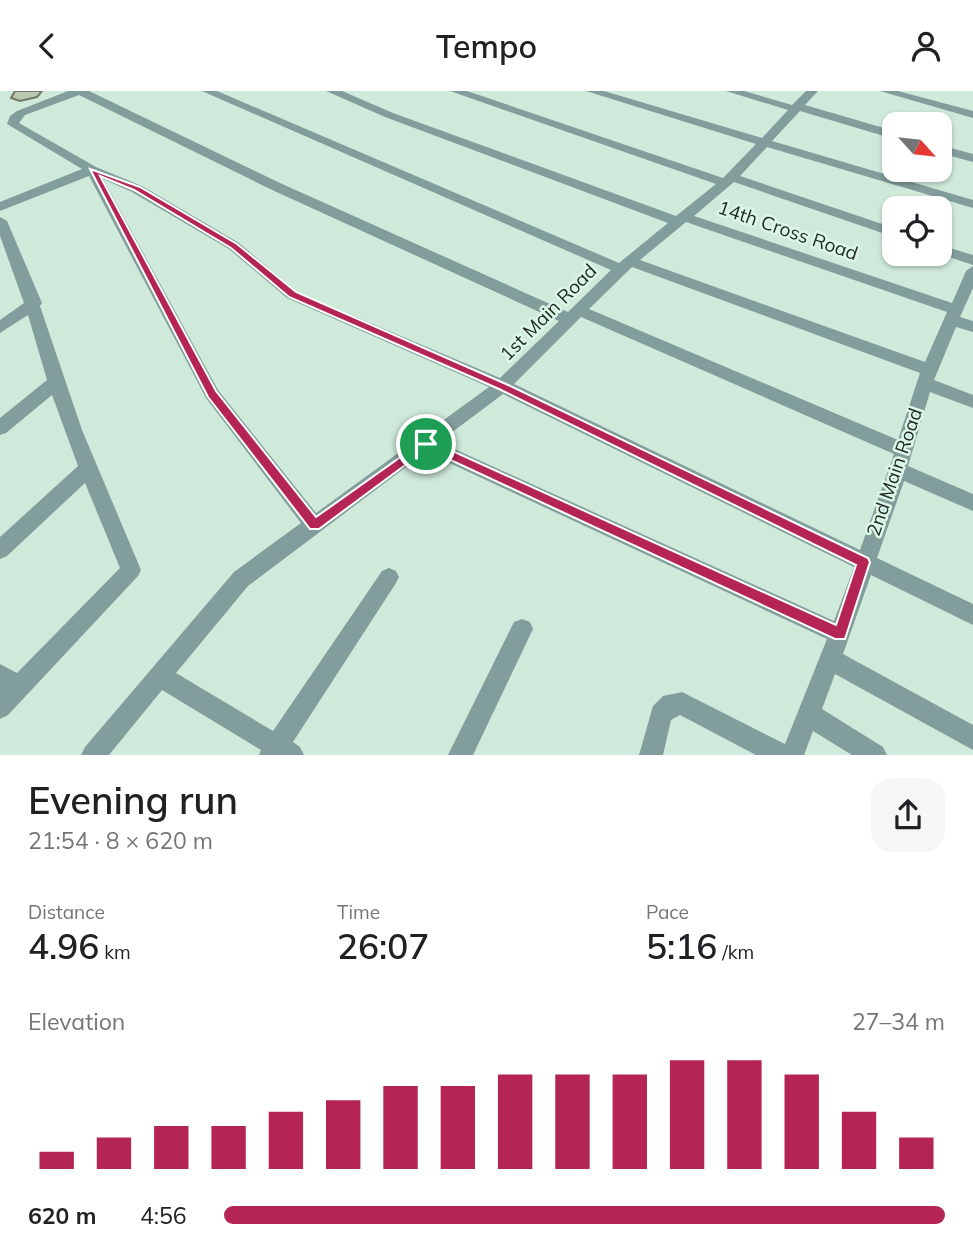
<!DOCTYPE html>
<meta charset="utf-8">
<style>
body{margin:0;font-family:Mulish,sans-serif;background:#f6f6f6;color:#202124;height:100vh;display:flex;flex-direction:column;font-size:26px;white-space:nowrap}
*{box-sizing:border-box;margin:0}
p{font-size:23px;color:#757577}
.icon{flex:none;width:38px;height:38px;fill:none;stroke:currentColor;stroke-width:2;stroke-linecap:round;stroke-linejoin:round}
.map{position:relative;height:664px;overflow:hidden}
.side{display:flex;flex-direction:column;background:#fff;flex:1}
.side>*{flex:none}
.needle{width:46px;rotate:117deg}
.tools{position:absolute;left:882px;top:21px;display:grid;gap:14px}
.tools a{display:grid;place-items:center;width:70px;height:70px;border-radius:14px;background:#fff;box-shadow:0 2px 5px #0004;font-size:35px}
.pin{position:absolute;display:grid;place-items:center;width:60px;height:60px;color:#fff;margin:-30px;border:4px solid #fff;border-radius:50%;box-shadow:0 2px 7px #0007}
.round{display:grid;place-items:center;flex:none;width:74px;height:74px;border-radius:21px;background:#f6f6f6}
.overview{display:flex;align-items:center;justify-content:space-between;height:119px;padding:0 28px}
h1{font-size:38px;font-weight:600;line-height:52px}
.metrics{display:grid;grid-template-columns:repeat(3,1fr);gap:10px;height:119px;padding:7px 28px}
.metrics div{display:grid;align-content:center}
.metrics b{font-size:35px;font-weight:600}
.metrics small{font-size:19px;font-weight:400}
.metrics p{font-size:19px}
.chart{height:196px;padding:14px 28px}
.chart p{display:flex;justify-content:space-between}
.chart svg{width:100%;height:126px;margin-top:7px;stroke:#b42556;stroke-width:6}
ul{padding:0 28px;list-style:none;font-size:23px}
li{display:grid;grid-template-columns:112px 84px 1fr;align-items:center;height:52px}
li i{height:18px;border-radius:9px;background:#b42556}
header{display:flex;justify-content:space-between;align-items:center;height:91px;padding:0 28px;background:#fff;font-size:32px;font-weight:600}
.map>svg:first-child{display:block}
.building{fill:#bbc8b0;stroke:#707b65;stroke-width:2}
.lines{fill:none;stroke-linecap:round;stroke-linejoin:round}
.minor{fill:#829e9c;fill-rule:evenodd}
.route{fill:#b42556;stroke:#fff;stroke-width:2;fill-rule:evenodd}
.labels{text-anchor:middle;stroke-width:5;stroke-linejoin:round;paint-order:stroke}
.street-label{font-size:19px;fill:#212c26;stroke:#dcf7e8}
</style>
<header><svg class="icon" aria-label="back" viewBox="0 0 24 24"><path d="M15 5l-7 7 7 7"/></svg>Tempo<svg class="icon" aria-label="person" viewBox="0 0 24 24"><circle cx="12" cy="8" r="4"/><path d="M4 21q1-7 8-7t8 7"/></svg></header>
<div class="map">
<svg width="973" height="664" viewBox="0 0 973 664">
<rect width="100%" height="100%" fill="#cfeadb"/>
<path class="building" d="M15 0H42L37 6 20 10 11 7Z"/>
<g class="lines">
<path class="minor" d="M68 0H89L280 92 568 221 611 179 202 0H217L619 172 668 132 385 26 326 0H342L393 22 676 125 716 93 450 0H467L723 87 756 53 586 0H604L762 47 788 19 726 0H744L792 14 806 0H818L805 14 894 40V48L800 20 772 50 973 109V117L767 56 740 85 894 137V146L734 91 694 125 952 212 966 180 973 175V197L960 226 973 230V241L956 236 934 289 973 304V317L930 301 908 375 973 403V420L904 390 877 467 973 513V534L871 484 843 563 973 634V659L835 583 822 618 883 656 887 664H852L813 640 804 664H756L680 624 671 629 663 664H639L653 615 663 605 682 601 785 653 827 548 426 361 248 495 176 582 273 640 382 480 389 477 396 480 399 486 396 492 293 651 300 656 304 664H259L261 659 162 599 109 664H81L85 656 234 481 301 432 206 307 89 85 0 120V111L82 78 7 33 10 25 17 20ZM79 4 270 98 559 230 500 287 297 201 239 152 142 95 96 76 19 32 25 24ZM103 88 132 101 229 158 287 207 489 296 316 422 218 299ZM686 131 947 221 925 271 640 169ZM632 176 920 282 898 349 589 218ZM581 226 894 363 860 459 514 293ZM503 303 854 476 834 530 439 351Z
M880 0H898L973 20V27Z
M940 54 973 63V71L940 62Z
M0 126 7 130 42 212 40 215 82 339 141 479 138 485 8 624 0 628V573L17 582 120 477 85 392 7 465 0 468V446L78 375 52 304 6 342 0 344V327L47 289 28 224 0 242V229L24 212 0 145Z
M940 154 973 164V174L940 163Z
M522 528 530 531 533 538 473 664H448L514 531Z"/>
</g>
<path class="route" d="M90 78 140 96 237 153 296 201 506 293 868 467 870 471 845 548H835L427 358 319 438H310L208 306ZM100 85 134 99 231 157 289 206 499 298 856 474 836 534 426 348 316 426 216 300Z"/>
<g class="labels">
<g class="street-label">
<text transform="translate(788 139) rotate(19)" y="7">14th Cross Road</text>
<text transform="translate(548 221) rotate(-45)" y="7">1st Main Road</text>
<text transform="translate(894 381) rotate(-71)" y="7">2nd Main Road</text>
</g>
</g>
</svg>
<div class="tools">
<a><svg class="needle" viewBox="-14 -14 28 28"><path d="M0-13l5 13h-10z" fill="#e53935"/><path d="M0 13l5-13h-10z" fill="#757577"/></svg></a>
<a><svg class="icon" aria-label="locate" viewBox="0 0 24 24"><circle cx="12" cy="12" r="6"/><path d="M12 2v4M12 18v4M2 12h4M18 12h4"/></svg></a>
</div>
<div class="pin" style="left:426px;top:353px;background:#1e9e55"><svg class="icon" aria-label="arrive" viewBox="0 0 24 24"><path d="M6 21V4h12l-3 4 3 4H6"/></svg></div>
</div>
<section class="side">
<div class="overview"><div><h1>Evening run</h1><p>21:54 · 8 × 620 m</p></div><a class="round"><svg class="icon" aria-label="share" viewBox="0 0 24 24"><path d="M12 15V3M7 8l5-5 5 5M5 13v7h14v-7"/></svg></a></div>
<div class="metrics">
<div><p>Distance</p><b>4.96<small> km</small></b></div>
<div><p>Time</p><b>26:07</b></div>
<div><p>Pace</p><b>5:16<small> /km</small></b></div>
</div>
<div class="chart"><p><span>Elevation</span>27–34 m</p>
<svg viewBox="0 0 160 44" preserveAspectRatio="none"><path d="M5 44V38M15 44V33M25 44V29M35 44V29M45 44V24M55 44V20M65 44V15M75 44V15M85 44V11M95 44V11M105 44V11M115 44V6M125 44V6M135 44V11M145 44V24M155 44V33"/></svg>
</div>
<ul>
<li><b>620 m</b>4:56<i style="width:100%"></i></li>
</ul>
</section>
